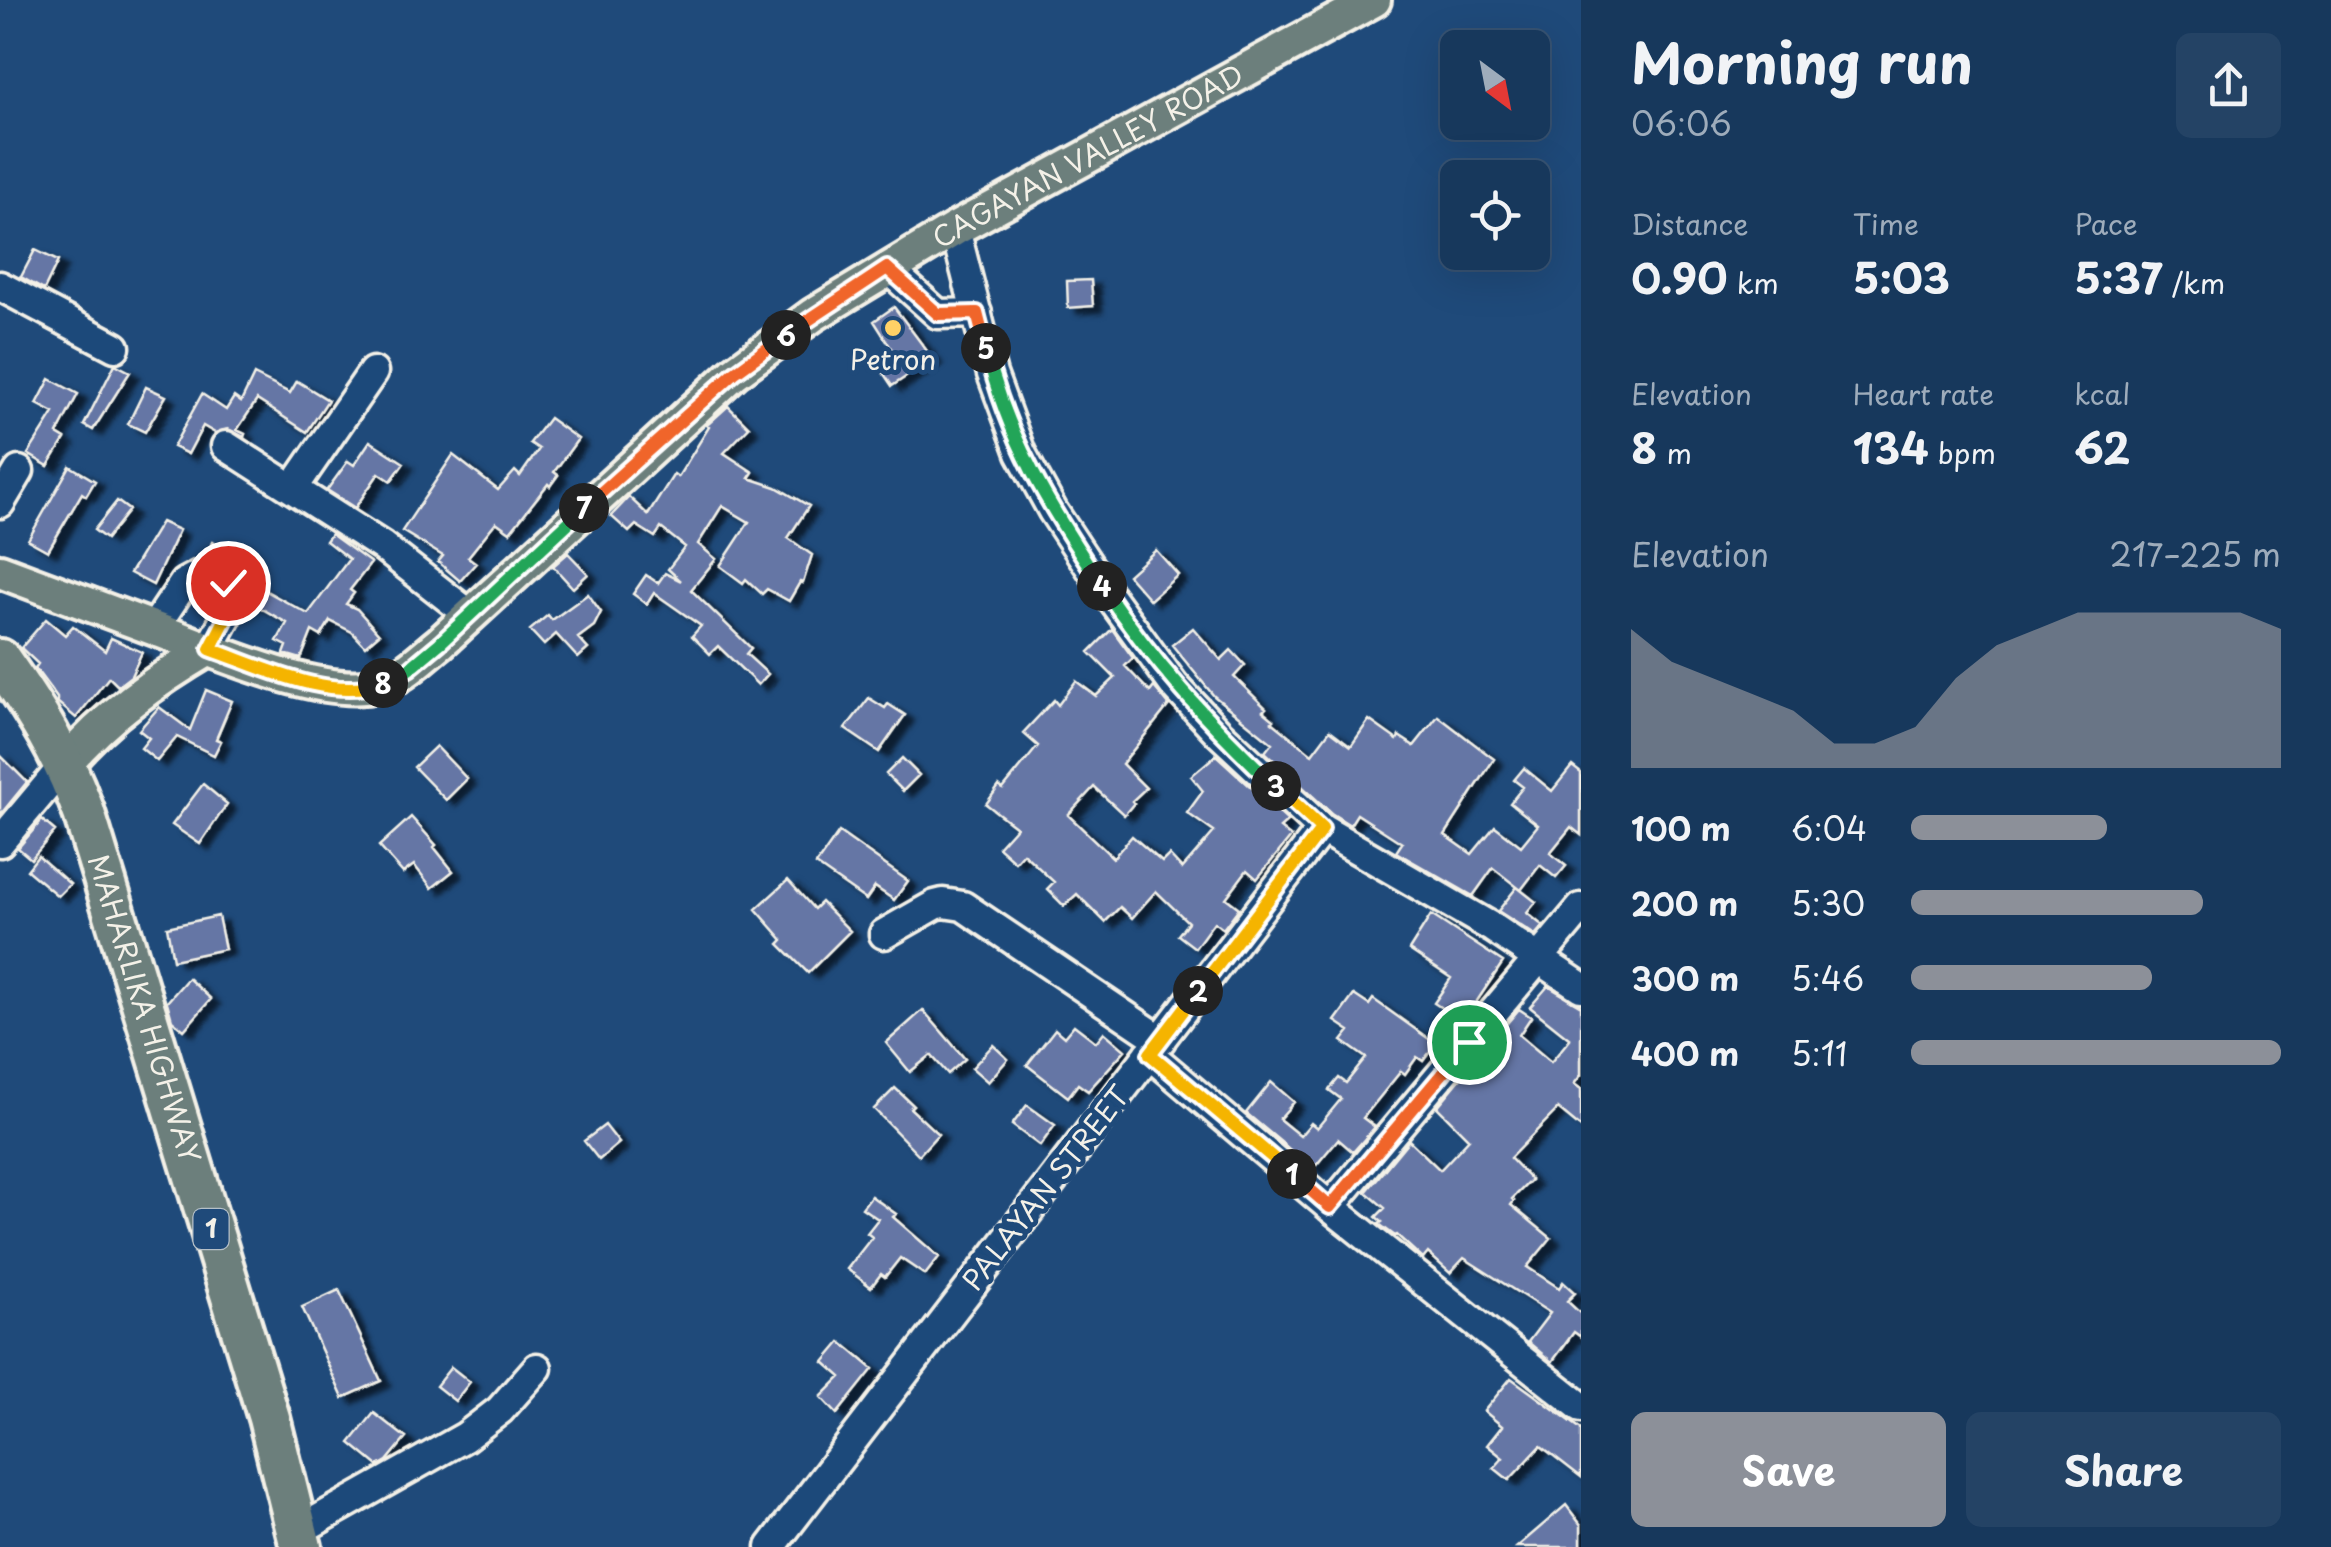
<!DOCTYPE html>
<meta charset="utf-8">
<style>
body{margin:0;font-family:"Playpen Sans",sans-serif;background:#244365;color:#f1f3f6;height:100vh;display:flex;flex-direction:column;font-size:38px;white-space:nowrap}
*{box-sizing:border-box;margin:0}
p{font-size:32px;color:#9eacbb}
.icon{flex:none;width:55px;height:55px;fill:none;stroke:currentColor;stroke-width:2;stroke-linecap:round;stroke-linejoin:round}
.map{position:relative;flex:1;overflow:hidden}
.side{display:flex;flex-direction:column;background:#17385c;width:750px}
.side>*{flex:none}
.needle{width:65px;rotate:148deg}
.tools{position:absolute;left:1440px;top:30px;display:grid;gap:20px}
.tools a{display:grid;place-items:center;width:110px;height:110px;border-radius:15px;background:#17385c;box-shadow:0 10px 40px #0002,0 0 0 2px #365272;font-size:50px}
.pin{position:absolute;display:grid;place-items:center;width:85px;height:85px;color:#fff;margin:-42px;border:5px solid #fff;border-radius:50%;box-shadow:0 2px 10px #0007}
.km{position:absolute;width:50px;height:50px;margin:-25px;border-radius:50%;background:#222;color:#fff;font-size:28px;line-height:50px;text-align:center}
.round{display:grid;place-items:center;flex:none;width:105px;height:105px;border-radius:15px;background:#244365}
.summary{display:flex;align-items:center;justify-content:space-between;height:170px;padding:0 50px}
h1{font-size:55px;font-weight:700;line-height:75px}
.figures{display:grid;grid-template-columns:repeat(3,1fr);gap:15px;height:170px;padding:10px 50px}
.figures div{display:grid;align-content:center}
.figures b{font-size:42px;font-weight:700}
.figures small{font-size:28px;font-weight:400}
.figures p{font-size:28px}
.chart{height:280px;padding:20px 50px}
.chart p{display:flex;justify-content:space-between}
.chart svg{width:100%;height:180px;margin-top:10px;fill:#8c9099;opacity:.7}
.action{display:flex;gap:20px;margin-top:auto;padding:20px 50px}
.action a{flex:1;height:115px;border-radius:15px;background:#8c9099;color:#fff;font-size:40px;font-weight:700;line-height:115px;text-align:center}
.action a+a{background:#244365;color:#f1f3f6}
ul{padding:0 50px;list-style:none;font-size:32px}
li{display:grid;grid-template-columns:160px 120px 1fr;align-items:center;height:75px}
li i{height:25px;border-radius:12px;background:#8c9099}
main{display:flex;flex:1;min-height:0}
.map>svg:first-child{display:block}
.building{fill:#6576a5;stroke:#f4f1e8;stroke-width:2.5;filter:url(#shadow)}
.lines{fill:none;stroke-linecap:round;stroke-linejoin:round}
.minor-casing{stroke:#f4f1e8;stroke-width:35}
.major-casing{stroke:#f4f1e8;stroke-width:40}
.highway-casing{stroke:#f4f1e8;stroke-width:48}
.minor{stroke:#1f4a7a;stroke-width:28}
.major{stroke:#6c7f7c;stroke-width:32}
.highway{stroke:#6c7f7c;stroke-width:40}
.split-1-casing{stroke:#fff;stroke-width:20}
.split-2-casing{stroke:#fff;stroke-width:20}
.split-3-casing{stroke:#fff;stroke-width:20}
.split-4-casing{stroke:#fff;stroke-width:20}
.split-5-casing{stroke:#fff;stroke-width:20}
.split-6-casing{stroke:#fff;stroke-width:20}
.split-7-casing{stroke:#fff;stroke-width:20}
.split-8-casing{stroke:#fff;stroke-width:20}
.split-9-casing{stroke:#fff;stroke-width:20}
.split-1{stroke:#f0652b;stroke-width:12}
.split-2{stroke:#f5b400;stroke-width:12}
.split-3{stroke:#f5b400;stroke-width:12}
.split-4{stroke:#22a559;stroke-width:12}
.split-5{stroke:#22a559;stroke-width:12}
.split-6{stroke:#f0652b;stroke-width:12}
.split-7{stroke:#f0652b;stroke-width:12}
.split-8{stroke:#22a559;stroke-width:12}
.split-9{stroke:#f5b400;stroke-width:12}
.poi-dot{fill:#ffd166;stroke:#1f4a7a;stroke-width:4}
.labels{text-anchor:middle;stroke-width:10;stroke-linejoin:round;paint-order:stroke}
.shield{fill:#1f4a7a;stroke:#b4bfc7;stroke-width:2.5}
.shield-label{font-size:25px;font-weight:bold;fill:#f4f1e8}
.street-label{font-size:28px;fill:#f4f1e8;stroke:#1f4a7a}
.poi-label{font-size:28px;fill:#f4f1e8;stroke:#1f4a7a}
</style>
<main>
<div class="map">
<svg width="1581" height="1547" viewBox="0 0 1581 1547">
<defs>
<filter id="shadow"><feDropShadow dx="9" dy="5.5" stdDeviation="2.5" flood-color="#0009"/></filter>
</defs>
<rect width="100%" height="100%" fill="#1f4a7a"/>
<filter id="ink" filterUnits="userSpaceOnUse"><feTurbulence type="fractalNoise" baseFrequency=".01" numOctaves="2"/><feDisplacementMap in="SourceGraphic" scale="20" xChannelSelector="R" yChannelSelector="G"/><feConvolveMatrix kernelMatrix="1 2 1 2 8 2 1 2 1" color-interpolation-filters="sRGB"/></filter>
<g filter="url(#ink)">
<path class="building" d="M35 250 58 261 44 290 21 277Z
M1091 280 1093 306 1068 308 1067 281Z
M894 307 933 359 892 386 878 365 895 354 874 321Z
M115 364 130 372 93 430 84 425Z
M254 375 290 393 297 381 328 400 307 432 257 400 237 430 245 434 244 437 228 429 215 433 203 426 188 454 173 447 202 394 226 410 234 397 241 402Z
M50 379 78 394 57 434 65 439 48 466 28 454 54 413 37 404Z
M146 387 166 396 145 432 128 424Z
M728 406 749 427 724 453 753 472 749 478 776 487 809 506 788 538 812 555 803 583 800 582 789 601 767 589 762 594 746 579 743 583 720 566 749 522 722 506 698 544 716 559 691 590 751 648 746 654 768 674 758 685 718 646 710 654 692 636 701 626 654 593 647 604 633 594 646 575 658 583 665 573 681 581 668 569 685 547 661 528 655 537 636 525 629 532 611 516 629 497 648 515 674 474 678 477 709 427 707 425Z
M549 418 578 439 554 472 558 475 550 486 548 484 510 532 496 522 468 557 476 563 460 581 438 562 443 556 402 531 453 455 498 490 515 471 520 476 539 449 530 443Z
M370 441 404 463 391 481 379 473 355 508 327 490 348 461 354 465Z
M70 466 95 481 86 496 82 493 48 551 28 540Z
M117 501 129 510 106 539 94 530Z
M161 522 179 530 153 585 130 573Z
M331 534 371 563 350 590 354 593 346 604 357 609 379 634 365 646 352 632 330 621 321 636 312 631 301 659 284 654 287 646 277 641 287 623 252 603V594L257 586 308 614 349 559 326 541Z
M212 542 240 552 234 567 226 566 216 571 205 559Z
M1156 550 1178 575 1150 600 1128 575Z
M568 553 588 574 573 588 553 566Z
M588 594 601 612 594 626 578 638 588 649 578 658 556 634 544 645 530 630 548 615 552 620Z
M46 619 65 635 73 626 105 651 111 638 142 652 131 676 118 686 109 677 76 718 57 702V698L35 668 38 664 21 648Z
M1193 628 1221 660 1231 650 1245 665 1234 677 1266 708 1263 711 1274 720 1272 722 1312 754 1330 730 1351 746 1369 720 1397 740 1399 736 1414 746 1438 716 1494 759 1445 835 1472 854 1495 826 1521 846 1538 825 1510 803 1523 787 1514 780 1524 768 1552 791 1572 766 1581 773V835L1571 827 1550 853 1566 866 1556 878 1540 865 1521 890 1493 868 1473 896 1396 852 1402 843 1357 814 1350 825 1331 813 1265 752 1272 743 1214 696 1172 645Z
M1112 629 1133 658 1125 666 1150 692 1154 687 1169 705 1122 764 1146 788 1132 801 1134 803 1124 815 1094 787 1068 815 1113 858 1132 836 1162 862 1169 855 1182 869 1214 832 1187 813 1203 791 1191 776 1216 755 1288 821 1280 828 1291 837 1270 863 1257 879 1247 870 1226 898 1239 908 1223 929 1214 922 1195 948 1178 935 1188 922 1156 891 1132 918 1120 907 1105 922 1077 894 1064 906 1047 889 1054 882 1023 853 1015 862 998 847 1016 827 986 804 999 786 1003 789 1038 746 1023 733 1054 700 1058 705 1076 681 1096 696 1115 678 1089 652Z
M206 690 232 701 216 739 221 741 214 755 177 737 157 761 141 748 149 738 139 730 159 707 190 730Z
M869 698 885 708 888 704 905 715 879 752 845 729Z
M436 746 467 779 446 800 414 767Z
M0 755 27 782 0 815Z
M902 758 919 775 903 791 886 774Z
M203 784 227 804 200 844 172 825Z
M411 817 436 845 434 847 453 871 432 888 414 865 403 873 379 846Z
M42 820 55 831 31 859 18 848Z
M839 832 908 881 894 900 875 887 866 900 816 865Z
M38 856 70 884 58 896 27 870Z
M788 880 814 909 821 902 850 931 808 973 779 944 783 940 756 909Z
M1517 887 1536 902 1527 913 1543 926 1535 935 1498 911Z
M1431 915 1503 962 1463 1022 1434 1003 1451 978 1409 950Z
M218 916 225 949 173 960 167 927Z
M188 978 211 999 184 1030 172 1020 167 1002Z
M1548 986 1581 1006V1075L1574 1084 1581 1089V1128L1558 1109 1510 1158 1531 1180 1512 1199 1514 1201 1511 1205 1551 1238 1527 1267 1559 1288 1563 1282 1575 1293 1567 1301 1581 1314V1337L1574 1332 1552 1362 1528 1342 1550 1313 1464 1258 1450 1273 1428 1253 1423 1259 1397 1235 1395 1236 1379 1224 1382 1222 1376 1217 1385 1208 1366 1192 1409 1140 1440 1170 1469 1139 1437 1107 1519 1009 1531 1017 1519 1035 1551 1062 1570 1039 1530 1007Z
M1354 995 1369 1005 1373 999 1436 1044 1423 1061 1417 1057 1405 1074 1401 1071 1363 1118 1375 1127 1353 1152 1338 1139 1313 1169 1246 1113 1271 1082 1294 1102 1279 1119 1300 1136 1311 1123 1317 1128 1341 1099 1329 1090 1339 1078 1346 1083 1366 1058 1342 1041 1350 1031 1335 1021Z
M923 1010 965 1059 948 1074 931 1055 910 1072 886 1043Z
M1074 1025 1096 1042 1104 1032 1125 1050 1088 1091 1078 1084 1068 1097 1027 1065 1055 1029 1064 1037Z
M993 1045 1008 1059 988 1082 972 1068Z
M895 1088 913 1105 910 1108 938 1134 919 1155 874 1109Z
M1027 1105 1055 1125 1040 1146 1012 1125Z
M605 1125 619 1143 599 1160 584 1141Z
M871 1196 896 1214 893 1217 939 1257 925 1275 900 1258 885 1277 881 1274 871 1287 847 1269 872 1237 867 1233 878 1219 862 1208Z
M339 1290 381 1381 343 1398 302 1307Z
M841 1342 873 1369 837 1414 821 1397 841 1377 824 1362Z
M451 1367 470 1382 455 1401 436 1386Z
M1511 1378 1581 1429V1477L1541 1446 1509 1480 1494 1468 1503 1458 1487 1445 1502 1426 1484 1411Z
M374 1413 406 1438 387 1461 378 1466 350 1443Z
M1566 1505 1581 1525V1547H1517Z"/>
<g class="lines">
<defs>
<path id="minor" d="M955 229 992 374 1021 453 1053 511 1105 590 1174 685 1219 733 1322 829 1493 928 1581 987
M887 268 938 314 977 313
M0 286 115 347
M226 446 382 546 470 615
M294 487 373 372
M0 503 19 471
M154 628 184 583 199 575
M209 649 234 603 235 594 228 583
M0 842 66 763
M884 934 935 905 943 903 963 906 1161 1040
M1149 1054 1330 1207 1581 1407
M1330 1207 1581 908
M298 1531 465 1437 500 1410 537 1368
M771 1547 1322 829"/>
<g id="major">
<path id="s1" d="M0 571C53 591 105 610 158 630 212 650 321 699 377 685 401 679 421 658 440 643L734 373 813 315 955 229 1374 0"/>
<path d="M66 763C107 715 155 681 209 649"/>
</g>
<g id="highway">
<path id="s2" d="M0 660C36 711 63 754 84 813L269 1418 301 1547"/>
</g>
</defs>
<use href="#minor" class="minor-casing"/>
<use href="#major" class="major-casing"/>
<use href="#highway" class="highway-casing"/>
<use href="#minor" class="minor"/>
<use href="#major" class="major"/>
<use href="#highway" class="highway"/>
</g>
</g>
<g class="lines" filter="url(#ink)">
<defs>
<path id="split-1" d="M1292 1174 1330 1207 1469 1042"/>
<path id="split-2" d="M1198 991 1150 1054 1292 1174"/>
<path id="split-3" d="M1198 991 1322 829 1276 786"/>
<path id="split-4" d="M1102 586C1154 663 1208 723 1276 786"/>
<path id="split-5" d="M986 348C1008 442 1050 506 1102 586"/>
<path id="split-6" d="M786 335 887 268 938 314 977 313 986 348"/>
<path id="split-7" d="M584 508 734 373 786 335"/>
<path id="split-8" d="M383 683 409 669 440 643 584 508"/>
<path id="split-9" d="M228 583 236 594 234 603 210 649C262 667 328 701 383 683"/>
</defs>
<use href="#split-1" class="split-1-casing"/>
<use href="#split-2" class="split-2-casing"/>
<use href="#split-3" class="split-3-casing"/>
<use href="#split-4" class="split-4-casing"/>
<use href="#split-5" class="split-5-casing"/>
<use href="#split-6" class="split-6-casing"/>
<use href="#split-7" class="split-7-casing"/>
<use href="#split-8" class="split-8-casing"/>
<use href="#split-9" class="split-9-casing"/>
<use href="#split-1" class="split-1"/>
<use href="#split-2" class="split-2"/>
<use href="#split-3" class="split-3"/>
<use href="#split-4" class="split-4"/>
<use href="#split-5" class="split-5"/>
<use href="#split-6" class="split-6"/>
<use href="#split-7" class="split-7"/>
<use href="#split-8" class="split-8"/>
<use href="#split-9" class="split-9"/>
</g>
<circle class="poi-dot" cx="893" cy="328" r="10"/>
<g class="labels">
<rect class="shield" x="193.5" y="1209" width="35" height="40" rx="8"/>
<g class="shield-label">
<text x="211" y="1238">1</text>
</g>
<g class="street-label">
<text dy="10" stroke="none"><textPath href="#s1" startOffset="1288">CAGAYAN VALLEY ROAD</textPath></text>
<text dy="10" stroke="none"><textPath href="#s2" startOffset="380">MAHARLIKA HIGHWAY</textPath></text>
<text transform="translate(1046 1188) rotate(-52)" y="10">PALAYAN STREET</text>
</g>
<g class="poi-label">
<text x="893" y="370">Petron</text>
</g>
</g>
</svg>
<div class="tools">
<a><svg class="needle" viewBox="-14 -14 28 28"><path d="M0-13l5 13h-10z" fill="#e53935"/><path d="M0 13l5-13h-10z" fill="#9eacbb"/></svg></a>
<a><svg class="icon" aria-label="locate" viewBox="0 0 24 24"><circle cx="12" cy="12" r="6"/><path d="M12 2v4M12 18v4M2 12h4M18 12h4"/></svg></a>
</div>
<div class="pin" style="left:1469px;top:1042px;background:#1e9e55"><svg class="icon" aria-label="arrive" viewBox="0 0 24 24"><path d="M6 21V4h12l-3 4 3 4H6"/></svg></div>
<div class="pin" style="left:228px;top:583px;background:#d93025"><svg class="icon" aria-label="check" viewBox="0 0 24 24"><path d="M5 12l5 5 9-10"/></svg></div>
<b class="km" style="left:1292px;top:1174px">1</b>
<b class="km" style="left:1198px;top:991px">2</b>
<b class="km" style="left:1276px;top:786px">3</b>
<b class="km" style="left:1102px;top:586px">4</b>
<b class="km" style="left:986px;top:348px">5</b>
<b class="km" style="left:786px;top:335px">6</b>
<b class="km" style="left:584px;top:508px">7</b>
<b class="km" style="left:383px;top:683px">8</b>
</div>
<section class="side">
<div class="summary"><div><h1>Morning run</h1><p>06:06</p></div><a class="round"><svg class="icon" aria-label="share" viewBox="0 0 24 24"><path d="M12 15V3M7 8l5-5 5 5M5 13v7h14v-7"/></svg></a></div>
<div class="figures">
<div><p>Distance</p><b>0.90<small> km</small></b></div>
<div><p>Time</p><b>5:03</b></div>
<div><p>Pace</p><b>5:37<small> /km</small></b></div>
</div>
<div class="figures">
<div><p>Elevation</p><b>8<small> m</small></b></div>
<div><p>Heart rate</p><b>134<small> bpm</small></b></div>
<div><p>kcal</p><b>62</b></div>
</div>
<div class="chart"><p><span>Elevation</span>217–225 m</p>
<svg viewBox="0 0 160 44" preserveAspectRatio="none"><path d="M0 44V10L10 18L20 22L30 26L40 30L50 38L60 38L70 34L80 22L90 14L100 10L110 6L120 6L130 6L140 6L150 6L160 10V44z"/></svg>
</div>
<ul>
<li><b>100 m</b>6:04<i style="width:53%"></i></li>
<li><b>200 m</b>5:30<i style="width:79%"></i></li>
<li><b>300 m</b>5:46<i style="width:65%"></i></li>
<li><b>400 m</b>5:11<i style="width:100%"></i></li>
</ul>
<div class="action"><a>Save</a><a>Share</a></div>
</section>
</main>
